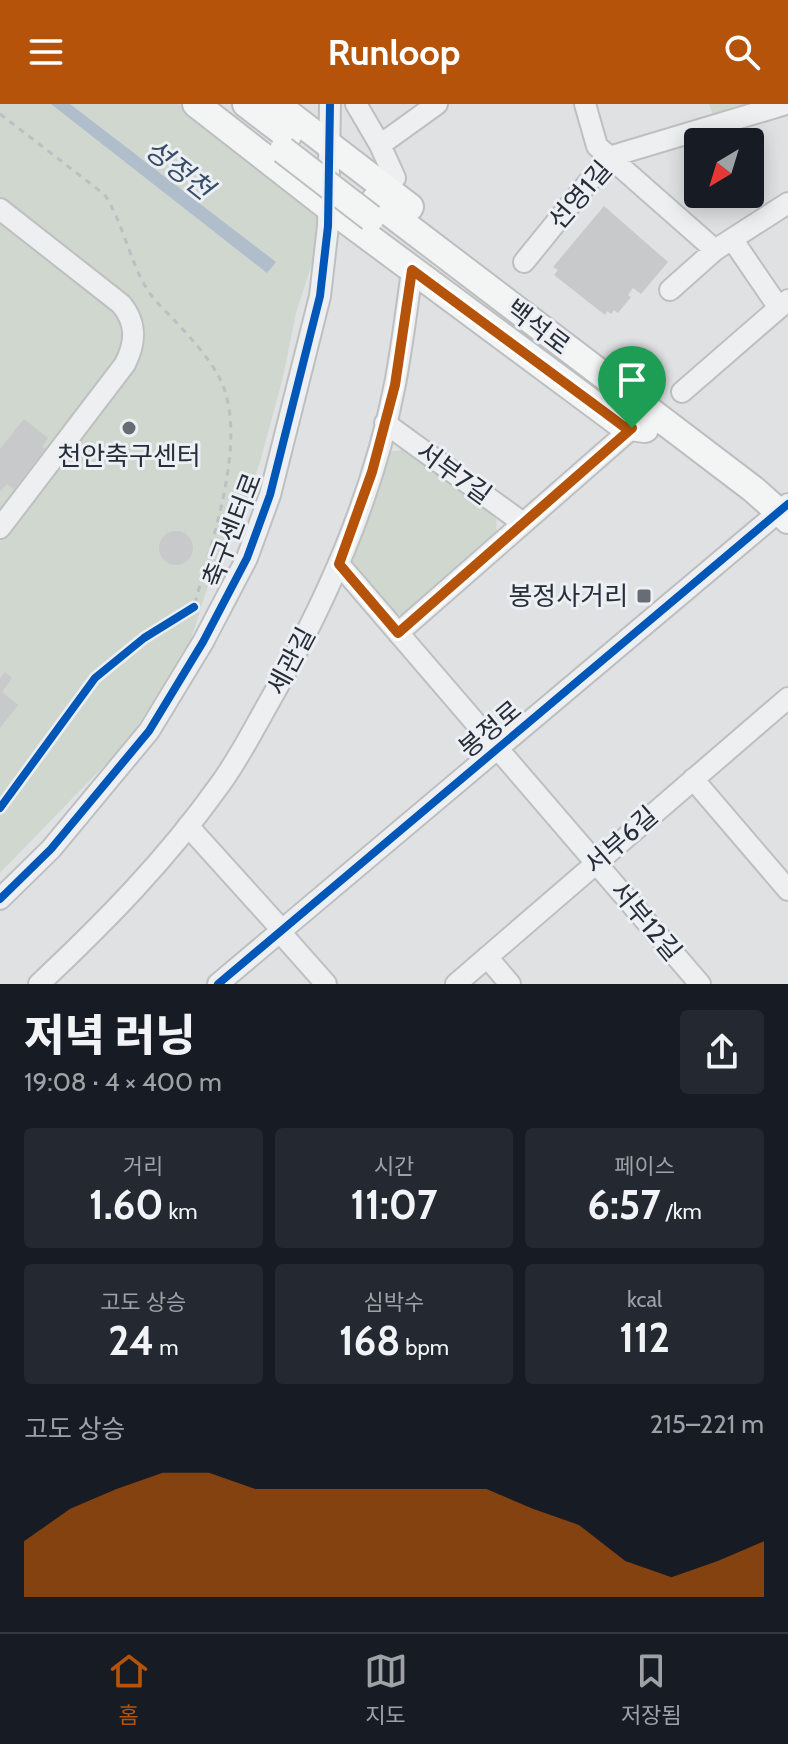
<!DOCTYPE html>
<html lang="ko">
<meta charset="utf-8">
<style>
body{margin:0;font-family:Cabin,"Noto Sans KR",sans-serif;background:#242831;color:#f1f3f6;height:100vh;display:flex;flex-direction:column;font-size:30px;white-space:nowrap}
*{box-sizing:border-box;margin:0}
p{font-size:26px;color:#9ea1a6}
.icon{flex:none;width:44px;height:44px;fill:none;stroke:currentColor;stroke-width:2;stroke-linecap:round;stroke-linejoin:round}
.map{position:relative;height:880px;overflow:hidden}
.sheet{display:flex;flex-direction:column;background:#171b24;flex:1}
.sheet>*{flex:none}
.needle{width:52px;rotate:218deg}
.buttons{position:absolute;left:684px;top:24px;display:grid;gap:16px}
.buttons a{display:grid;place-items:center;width:80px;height:80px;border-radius:8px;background:#171b24;box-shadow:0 4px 20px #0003;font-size:40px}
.pin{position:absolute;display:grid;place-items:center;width:68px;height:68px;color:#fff;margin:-82px -34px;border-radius:50% 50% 50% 0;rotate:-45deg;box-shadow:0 0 8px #0007}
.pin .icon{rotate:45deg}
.round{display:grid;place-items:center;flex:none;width:84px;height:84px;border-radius:8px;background:#242831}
.headline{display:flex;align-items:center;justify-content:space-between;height:136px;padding:0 24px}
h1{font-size:44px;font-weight:800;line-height:60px}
.stats{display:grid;grid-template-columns:repeat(3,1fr);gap:12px;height:136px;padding:8px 24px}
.stats div{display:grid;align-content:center;border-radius:8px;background:#242831;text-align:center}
.stats b{font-size:40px;font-weight:800}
.stats small{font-size:22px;font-weight:400}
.stats p{font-size:22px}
.chart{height:224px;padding:16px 24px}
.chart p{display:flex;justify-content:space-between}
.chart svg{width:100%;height:144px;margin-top:8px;fill:#b45309;opacity:.7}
header{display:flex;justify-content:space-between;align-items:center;height:104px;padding:0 24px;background:#b45309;color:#fff;font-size:36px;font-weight:800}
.dock{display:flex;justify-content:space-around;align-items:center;height:112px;border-top:2px solid #363941;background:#171b24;font-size:22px;color:#9ea1a6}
.dock a{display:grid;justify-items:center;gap:4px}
.dock .selected{color:#b45309}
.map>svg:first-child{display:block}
.green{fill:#cfd7cf}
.water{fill:#b0bdcb}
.building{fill:#c7c9cb}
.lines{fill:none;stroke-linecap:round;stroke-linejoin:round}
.minor-casing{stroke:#bdbfc1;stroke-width:24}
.major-casing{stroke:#bcbec0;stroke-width:30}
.path{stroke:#bdbfc2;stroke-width:3;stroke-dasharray:6 6;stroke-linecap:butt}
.minor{stroke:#eeeff0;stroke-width:20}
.major{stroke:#f3f4f4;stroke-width:26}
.major-bridge-casing{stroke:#bcbec0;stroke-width:30;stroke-linecap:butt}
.major-bridge{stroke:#f3f4f4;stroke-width:26}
.cycleway-casing{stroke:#eceff3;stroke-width:13}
.cycleway{stroke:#0057b8;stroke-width:8}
.route-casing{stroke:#fff;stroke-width:16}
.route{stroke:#b45309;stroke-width:10}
.poi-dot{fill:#686d74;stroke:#eceff3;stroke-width:3}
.labels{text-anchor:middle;stroke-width:6;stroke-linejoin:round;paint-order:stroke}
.street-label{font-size:26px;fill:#282e39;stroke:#eceff3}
.poi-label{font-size:26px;fill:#282e39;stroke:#eceff3}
.water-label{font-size:28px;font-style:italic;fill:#384c68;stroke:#eceff3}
</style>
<header><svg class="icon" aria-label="menu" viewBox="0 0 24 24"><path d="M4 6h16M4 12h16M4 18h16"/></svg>Runloop<svg class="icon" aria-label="search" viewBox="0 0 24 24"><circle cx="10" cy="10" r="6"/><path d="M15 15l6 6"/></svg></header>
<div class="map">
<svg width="788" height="880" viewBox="0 0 788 880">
<rect width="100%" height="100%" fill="#dfe1e3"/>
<path class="green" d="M0 0H179L327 113 296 209 283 273 260 358 236 426 225 446 219 447 191 535 129 636 0 769Z
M709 0H753L714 13Z
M403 346 496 413 497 432 403 511 392 509 351 460 387 348Z"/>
<path class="water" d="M51 0H70L276 158 267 169Z"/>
<path class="building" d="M604 102 668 158 641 190 633 184 628 191 631 193 618 209 614 206 611 210 607 207 605 211 554 171 558 166 553 163Z
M24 315 48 334 42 343 45 345 14 385 7 380 0 387V345Z
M159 444a17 17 0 1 1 34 0a17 17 0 1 1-34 0Z
M5 568 12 574 2 588 18 601 0 624V575Z"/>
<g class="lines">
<defs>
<path id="minor" d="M356 0 380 41 395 74
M585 0 597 42 715 146
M380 41 437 0
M0 105 121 200C137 219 136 238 125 260L0 424
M732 135 779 204
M524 158 609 53 786 0
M670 186 715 146 788 99
M682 288 788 196
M385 319 523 419
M339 460 700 880
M398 529 632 324
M693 675 788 786
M188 722 282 826
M0 795 51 745 149 627 203 538 247 454 270 391 320 192 328 122 330 0
M280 828 326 880
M487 853 510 880
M39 880C104 819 166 756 218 683 237 658 252 628 268 600 325 500 373 394 395 280 402 243 407 204 412 166
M218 880 788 400
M456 880 788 594"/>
<path id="major" d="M196 0 328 103 603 307 623 322 645 325
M246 0 288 32
M276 0 410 103
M374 97 753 385 788 416"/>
</defs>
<use href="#minor" class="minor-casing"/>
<use href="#major" class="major-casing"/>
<path class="path" d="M0 10 104 90C122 115 129 156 147 185 154 197 166 207 175 217 191 234 210 255 220 275 250 335 210 441 194 503"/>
<use href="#minor" class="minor"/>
<use href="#major" class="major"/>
<defs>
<path id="major-bridge" d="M283 46 371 114"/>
</defs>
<use href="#major-bridge" class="major-bridge-casing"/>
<use href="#major-bridge" class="major-bridge"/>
<defs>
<path id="cycleway" d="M0 704 95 574 144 534 194 503
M0 795 51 745 149 627 203 538 247 454 270 391 320 192 328 122 330 0
M218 880 788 400"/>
</defs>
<use href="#cycleway" class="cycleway-casing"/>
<use href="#cycleway" class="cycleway"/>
</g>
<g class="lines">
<defs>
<path id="route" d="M412 166 603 307 623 322 632 324 398 529 339 460 372 368 395 281Z"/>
</defs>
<use href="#route" class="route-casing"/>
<use href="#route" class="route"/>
</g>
<g class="poi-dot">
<circle cx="129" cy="324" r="8"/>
<rect x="636" y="484" width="16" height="16" rx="4"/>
</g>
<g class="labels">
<g class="street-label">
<text transform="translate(580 91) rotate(-49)" y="9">선영1길</text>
<text transform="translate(538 223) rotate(37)" y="9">백석로</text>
<text transform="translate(454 369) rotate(36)" y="9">서부7길</text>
<text transform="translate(232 426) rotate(-69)" y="9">축구센터로</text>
<text transform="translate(291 557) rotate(-62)" y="9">세관길</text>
<text transform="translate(490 625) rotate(-40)" y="9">봉정로</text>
<text transform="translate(621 736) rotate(-41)" y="9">서부6길</text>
<text transform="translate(646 817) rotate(50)" y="9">서부12길</text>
</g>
<g class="poi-label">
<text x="129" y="361">천안축구센터</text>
<text x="628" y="501" text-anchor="end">봉정사거리</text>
</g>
<g class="water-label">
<text transform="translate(179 65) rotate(38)" y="10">성정천</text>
</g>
</g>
</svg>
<div class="buttons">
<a><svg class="needle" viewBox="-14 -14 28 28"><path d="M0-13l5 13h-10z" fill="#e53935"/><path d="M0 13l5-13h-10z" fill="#9ea1a6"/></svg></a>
</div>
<div class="pin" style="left:632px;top:324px;background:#1e9e55"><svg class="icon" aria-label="arrive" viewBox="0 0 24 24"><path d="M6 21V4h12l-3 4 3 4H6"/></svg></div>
</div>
<section class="sheet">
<div class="headline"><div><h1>저녁 러닝</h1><p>19:08 · 4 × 400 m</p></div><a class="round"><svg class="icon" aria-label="share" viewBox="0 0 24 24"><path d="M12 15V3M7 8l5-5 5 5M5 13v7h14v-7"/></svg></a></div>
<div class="stats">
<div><p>거리</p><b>1.60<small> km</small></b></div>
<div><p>시간</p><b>11:07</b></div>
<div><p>페이스</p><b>6:57<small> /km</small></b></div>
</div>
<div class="stats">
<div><p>고도 상승</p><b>24<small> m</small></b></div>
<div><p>심박수</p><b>168<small> bpm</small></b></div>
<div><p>kcal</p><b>112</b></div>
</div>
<div class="chart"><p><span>고도 상승</span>215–221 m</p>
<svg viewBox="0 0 160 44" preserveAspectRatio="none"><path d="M0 44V27L10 17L20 11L30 6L40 6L50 11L60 11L70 11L80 11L90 11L100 11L110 17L120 22L130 33L140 38L150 33L160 27V44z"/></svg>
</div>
</section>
<nav class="dock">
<a class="selected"><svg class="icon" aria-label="home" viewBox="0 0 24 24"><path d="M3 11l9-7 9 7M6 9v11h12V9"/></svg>홈</a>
<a><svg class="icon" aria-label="map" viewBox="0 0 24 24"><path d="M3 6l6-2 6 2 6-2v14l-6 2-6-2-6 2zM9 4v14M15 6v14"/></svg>지도</a>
<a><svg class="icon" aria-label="saved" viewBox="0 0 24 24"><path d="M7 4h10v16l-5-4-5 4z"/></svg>저장됨</a>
</nav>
